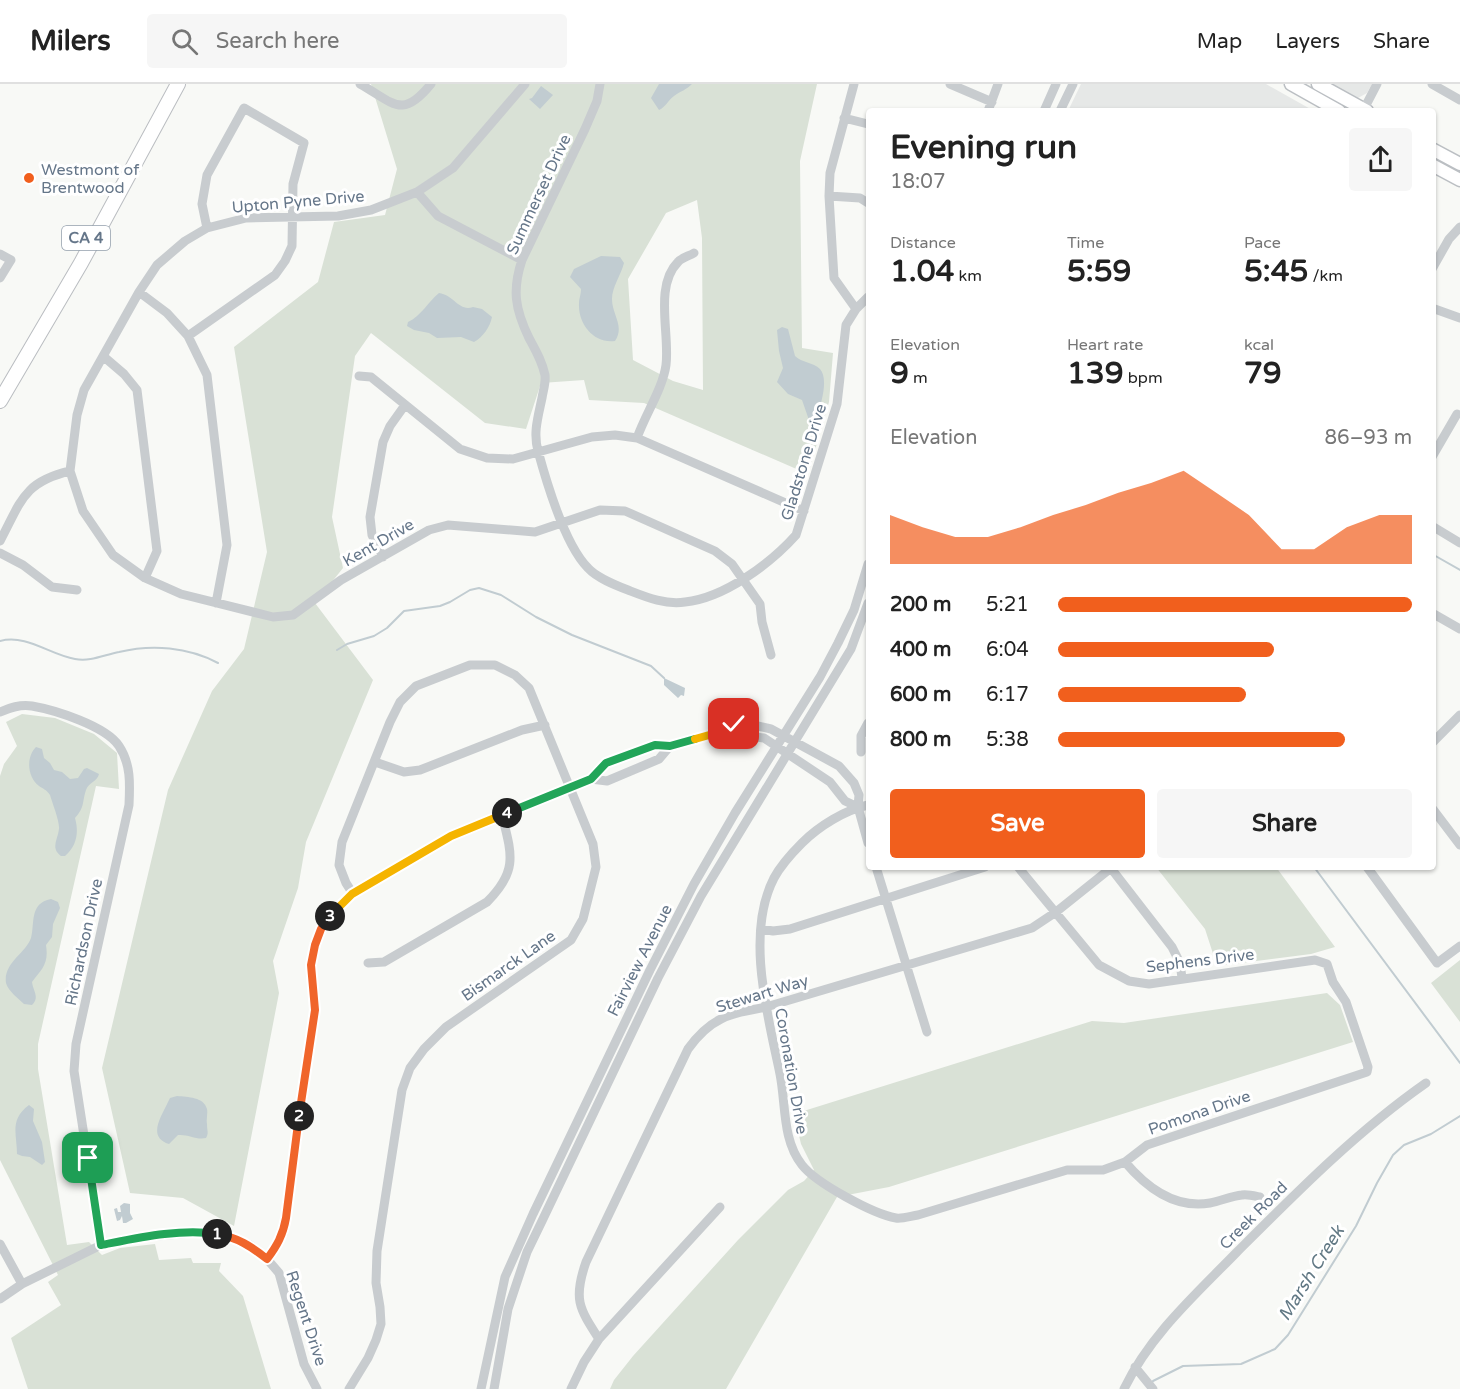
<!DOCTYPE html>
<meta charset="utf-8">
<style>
body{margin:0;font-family:"Varela Round",sans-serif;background:#f6f6f6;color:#222;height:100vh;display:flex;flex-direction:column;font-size:22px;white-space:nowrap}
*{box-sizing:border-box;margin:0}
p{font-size:20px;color:#767676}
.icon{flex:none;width:33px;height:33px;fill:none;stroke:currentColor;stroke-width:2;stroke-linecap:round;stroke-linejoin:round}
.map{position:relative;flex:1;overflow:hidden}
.details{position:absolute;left:866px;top:24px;width:570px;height:762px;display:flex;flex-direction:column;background:#fff;border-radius:6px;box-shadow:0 2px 4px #0004}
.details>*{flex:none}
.pin{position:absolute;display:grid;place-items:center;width:51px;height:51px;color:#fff;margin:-26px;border-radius:12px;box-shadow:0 3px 9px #0006}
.km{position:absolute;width:30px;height:30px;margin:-15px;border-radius:50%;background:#222;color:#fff;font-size:16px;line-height:30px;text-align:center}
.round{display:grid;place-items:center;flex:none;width:63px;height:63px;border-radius:6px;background:#f6f6f6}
.overview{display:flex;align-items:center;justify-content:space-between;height:102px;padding:0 24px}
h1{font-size:33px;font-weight:700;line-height:45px}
.figures{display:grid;grid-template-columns:repeat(3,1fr);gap:9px;height:102px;padding:6px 24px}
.figures div{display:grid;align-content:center}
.figures b{font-size:30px;font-weight:700}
.figures small{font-size:16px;font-weight:400}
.figures p{font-size:16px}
.chart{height:168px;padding:12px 24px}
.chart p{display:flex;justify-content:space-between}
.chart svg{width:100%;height:108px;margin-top:6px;fill:#f15f1d;opacity:.7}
.cta{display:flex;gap:12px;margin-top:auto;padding:12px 24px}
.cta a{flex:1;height:69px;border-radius:6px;background:#f15f1d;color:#fff;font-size:24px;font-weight:700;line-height:69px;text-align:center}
.cta a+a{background:#f6f6f6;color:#222}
ul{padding:0 24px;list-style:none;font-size:20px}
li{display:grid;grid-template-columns:96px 72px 1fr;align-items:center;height:45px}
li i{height:15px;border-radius:8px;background:#f15f1d}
header{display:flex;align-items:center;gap:36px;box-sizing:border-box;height:84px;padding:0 30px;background:#fff;border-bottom:2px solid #e0e0e0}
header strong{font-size:28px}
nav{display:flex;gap:33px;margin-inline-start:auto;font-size:21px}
.search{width:420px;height:54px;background:#f6f6f6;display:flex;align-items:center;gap:15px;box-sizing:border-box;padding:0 21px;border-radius:6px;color:#767676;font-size:22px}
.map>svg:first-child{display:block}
.built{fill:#e6e8e7}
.green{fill:#d9e1d6;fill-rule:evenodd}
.water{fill:#c1ccd1}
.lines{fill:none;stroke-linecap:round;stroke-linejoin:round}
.stream{stroke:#c1ccd1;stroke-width:2}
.major-casing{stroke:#bbbfc3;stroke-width:15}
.highway-casing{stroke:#babdc1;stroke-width:16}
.minor{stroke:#c8cccf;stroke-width:9}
.major{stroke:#fff;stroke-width:12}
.highway{stroke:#fff;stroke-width:14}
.split-1-casing{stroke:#fff;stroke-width:12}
.split-2-casing{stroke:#fff;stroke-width:12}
.split-3-casing{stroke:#fff;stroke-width:12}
.split-4-casing{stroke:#fff;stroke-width:12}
.split-5-casing{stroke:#fff;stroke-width:12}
.split-6-casing{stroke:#fff;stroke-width:12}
.split-1{stroke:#22a559;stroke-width:8}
.split-2{stroke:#f0652b;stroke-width:8}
.split-3{stroke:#f0652b;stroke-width:8}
.split-4{stroke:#f5b400;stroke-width:8}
.split-5{stroke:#22a559;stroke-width:8}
.split-6{stroke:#f5b400;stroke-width:8}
.poi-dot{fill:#f15f1d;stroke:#fff;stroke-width:2}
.labels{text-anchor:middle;stroke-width:6;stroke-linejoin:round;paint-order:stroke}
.shield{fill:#fff;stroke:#939fac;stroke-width:1.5}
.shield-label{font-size:15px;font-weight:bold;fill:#657689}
.poi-label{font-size:16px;fill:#657689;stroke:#fff;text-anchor:start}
.street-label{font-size:16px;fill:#657689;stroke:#fff}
.water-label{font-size:18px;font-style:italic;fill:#617884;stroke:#fff}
</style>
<header>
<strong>Milers</strong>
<div class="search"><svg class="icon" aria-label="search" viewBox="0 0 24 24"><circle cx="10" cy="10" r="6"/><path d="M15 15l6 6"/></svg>Search here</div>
<nav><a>Map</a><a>Layers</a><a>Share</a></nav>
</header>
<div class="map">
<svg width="1460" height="1305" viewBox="0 0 1460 1305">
<rect width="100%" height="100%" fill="#f8f9f6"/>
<path class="built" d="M1081 0H1266L1314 27H1068Z
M1329 0H1372L1367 9 1358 14 1352 13Z"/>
<path class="green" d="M371 0H817L800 77 802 264 833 269 829 318 808 390 644 319 589 316 584 296 541 299 526 345 485 339 371 249 355 272 332 433 343 484 315 519 373 596 306 758 298 804 273 877 279 909 234 1142 183 1114 130 1109 102 984 168 706 212 607 244 565 267 468 234 263 318 198 334 138 385 131 397 85ZM697 116 702 154 703 306 673 297 633 276 628 195 666 129Z
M22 630 55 634 94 650 117 669 119 705 96 702 38 960V985L67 1161 89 1158 102 1171 120 1164 155 1160 159 1176 191 1174 193 1179H221L219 1187 243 1212 271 1305H28L11 1254 61 1221 48 1198 58 1191 0 1076V692L4 680 17 662 6 638Z
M1156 783H1276L1335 863 1311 870 1217 882 1205 845Z
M1460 876V938L1431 899Z
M1327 909 1340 921 1353 958 889 1103 837 1113 726 1305H610L614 1296 633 1272 738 1156 788 1106 804 1097 814 1086 801 1060 794 1030 1092 937 1124 939Z"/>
<path class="water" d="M659 0H692C686 6 681 7 674 12 668 16 666 23 659 26L651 14Z
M541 2 553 11 540 25 529 15 532 14Z
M601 172 620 173 624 179C621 191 612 203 612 215 612 231 625 242 615 257 594 260 578 240 579 220 579 214 581 211 581 205L570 193 574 185Z
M439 209C454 211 459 228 473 223L482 225 492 233C490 243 483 253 474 258L461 253 437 254 429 249 414 246 407 242 408 238C421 232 428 218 439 209Z
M782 243 788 245 795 272C802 279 813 278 820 285 830 296 819 329 813 340L810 339 802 316 788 310 777 298 783 284 779 267 777 246Z
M664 594 685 604 684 612 681 611 678 614 664 601Z
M36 663 42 665 44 674 50 679 54 686 62 688 70 695 78 694 84 685 87 684 99 690C97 698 89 698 86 706 82 718 85 723 75 734 79 748 77 762 65 772H61C50 764 58 755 59 745 60 738 52 718 50 711 46 705 43 705 39 702 27 693 26 673 36 663Z
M51 815 58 818 60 824 53 840 52 853 46 861C49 880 42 885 32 898 33 907 40 913 32 921L24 920C19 915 8 907 6 899 3 879 26 869 31 854 35 840 29 819 51 815Z
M177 1012C188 1013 204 1013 207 1025 208 1030 206 1035 207 1040 207 1047 209 1049 206 1054 196 1056 188 1050 178 1051L169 1060C147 1053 161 1033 168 1018L170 1014Z
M29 1021 34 1025 33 1037 42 1058 45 1078 42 1081 30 1073 22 1072 17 1070C17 1050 9 1036 29 1021Z
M124 1119 130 1120V1129L133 1135 126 1139H123L122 1132 120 1136 117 1137 114 1125 117 1124 118 1128H121L120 1122Z"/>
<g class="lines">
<path class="stream" d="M1432 470 1460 486
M0 557C27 550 50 571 75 575 90 578 104 571 119 568 152 560 188 563 218 579
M337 566 347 560 374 552 387 544 404 527 440 522 450 518 470 506 479 504 501 511 536 533 572 551 651 582 664 594
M1314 783 1460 979
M1151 1300 1153 1297 1183 1282 1241 1280 1275 1265 1288 1251 1356 1142 1377 1099 1393 1071 1404 1061 1431 1050 1460 1032"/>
<defs>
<path id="major" d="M1291 0 1339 27
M1318 0 1367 27
M1432 65 1460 80
M1432 81 1460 96"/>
<path id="highway" d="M0 317 81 179 178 0"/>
</defs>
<use href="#major" class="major-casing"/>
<use href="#highway" class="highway-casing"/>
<path class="minor" d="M360 0C394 19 402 36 431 0
M525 0 453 84 417 108 371 126 338 132 246 134 207 144 185 157 157 181 139 208 84 306 77 331 70 387 83 427 113 471 145 494 181 510 273 533 293 531 341 496 429 446 448 441 535 448 600 426 625 427 715 467 732 480 760 520 762 538 771 571
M600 0 597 17 585 45 522 176C512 206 515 225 529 254 536 267 542 277 545 291 546 299 543 307 542 314 538 333 533 349 538 367 547 400 565 461 588 484 597 494 615 501 628 506 646 513 665 521 685 518 724 514 770 480 796 451L837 320 846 241 856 225 868 213
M854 0 830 89 829 112 834 194 856 225
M950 0 992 18
M1432 0 1460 16
M1364 25 1377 0
M988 27 998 0
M1044 27 1056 0
M1060 27 1073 0
M844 34 868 40
M417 108 438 132 522 176
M829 112 860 114 868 119
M0 170 11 176 0 194
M1432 185 1449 155 1460 143
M139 208 167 229 188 252 207 291 227 461 216 519
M1432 224 1460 234
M188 252 275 191 285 177 292 162 293 100 304 59 244 24 207 91 202 120 207 144
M103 272 124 290 137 306 157 467 145 494
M359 292 371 293 460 365 487 374 513 375 592 353 615 351 637 354 804 427
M637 354C645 331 663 304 666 281 670 250 654 202 678 178 681 174 689 172 694 169
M1432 373 1457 330
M1432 442 1460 459
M0 457C21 418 23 398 70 387
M0 469 23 481 52 503 77 506
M383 473 372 451 370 433 383 358 390 342 405 321
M1432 529 1460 545
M0 628C10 624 20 620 32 622 55 626 106 642 119 662 131 680 130 700 129 721L76 960 74 987 101 1161
M727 646 739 651 764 654 830 698 845 717 858 723
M1432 659 1460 631
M861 668V652L868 639
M375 678 404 688 420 686 522 646 545 641
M591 695 607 697 659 675 670 662
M868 721C845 726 819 742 802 759 792 769 781 781 774 794 745 850 768 932 780 990 786 1020 782 1056 802 1081 816 1099 873 1130 896 1134 902 1135 911 1132 918 1131L1067 1086H1103L1125 1078 1147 1061 1367 988 1368 983 1346 918 1333 898 1327 880 1315 876 1149 900 1129 897 1099 881 1018 783
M1432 724 1460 761
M876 783 927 948
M1110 783 1172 863 1180 879 1182 894
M1367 783 1437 879 1460 862
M761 845 773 847 790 845 985 783
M368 879 384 878 487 818C518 787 512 771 502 731
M1125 1078C1146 1103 1175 1125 1210 1119 1221 1117 1231 1112 1242 1111 1247 1110 1255 1112 1260 1113
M0 1160 22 1200
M267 1175 283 1150 286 1134 315 926 311 881 314 861 321 845 332 829 353 810 451 752 591 695 606 679 655 661 670 662 727 646 734 640 740 638 771 645 839 682 854 699 859 711 858 723 868 759
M0 1215 22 1200 101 1161 134 1154 203 1148 226 1151 250 1161 267 1175 279 1189 304 1280 317 1305
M599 1255C579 1224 573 1215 586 1178L688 965C711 933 729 930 766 923L1032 844 1056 828 1111 784
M1135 1283 1153 1305
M349 1305 368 1274 376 1256 381 1240 380 1223 376 1199 377 1167 402 1006 410 984 424 965 446 943 571 856 583 835 596 783 593 760 529 604 515 591 495 581H470L416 602 400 618 390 638 342 758 339 781 346 799 353 810
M481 1305 505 1193 533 1130 650 886 694 800 735 729 820 593 838 559 854 526 868 480
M494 1305 508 1225 527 1168 542 1137 658 894 701 812 851 565 868 519
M571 1305 584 1278 599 1255 720 1123
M1124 1305C1150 1251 1195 1211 1236 1169 1296 1109 1356 1048 1426 999"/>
<use href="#major" class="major"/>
<use href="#highway" class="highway"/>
</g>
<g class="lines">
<defs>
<path id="split-1" d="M88 1074 101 1161C137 1154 181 1144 217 1150"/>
<path id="split-2" d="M217 1150C237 1153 252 1163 267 1175 277 1162 283 1151 286 1134L299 1032"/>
<path id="split-3" d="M299 1032 315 926 311 881 315 861 321 845 330 832"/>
<path id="split-4" d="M330 832 352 810 451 752 507 729"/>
<path id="split-5" d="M507 729 591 695 606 679 655 661 670 662 695 655"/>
<path id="split-6" d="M695 655 727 646 734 640"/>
</defs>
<use href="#split-1" class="split-1-casing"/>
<use href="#split-2" class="split-2-casing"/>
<use href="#split-3" class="split-3-casing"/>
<use href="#split-4" class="split-4-casing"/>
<use href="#split-5" class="split-5-casing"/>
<use href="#split-6" class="split-6-casing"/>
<use href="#split-1" class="split-1"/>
<use href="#split-2" class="split-2"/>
<use href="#split-3" class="split-3"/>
<use href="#split-4" class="split-4"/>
<use href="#split-5" class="split-5"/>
<use href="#split-6" class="split-6"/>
</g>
<circle class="poi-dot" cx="29" cy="94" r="6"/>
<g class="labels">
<rect class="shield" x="62" y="142" width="48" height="24" rx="4.5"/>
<g class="shield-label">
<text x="86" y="159">CA 4</text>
</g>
<g class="poi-label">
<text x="41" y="91">Westmont of<tspan x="41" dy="18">Brentwood</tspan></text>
</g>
<g class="street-label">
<text transform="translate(538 110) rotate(-65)" y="6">Summerset Drive</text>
<text transform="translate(298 117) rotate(-5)" y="6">Upton Pyne Drive</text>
<text transform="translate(803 378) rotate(-73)" y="6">Gladstone Drive</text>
<text transform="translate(378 458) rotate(-30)" y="6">Kent Drive</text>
<text transform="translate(83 858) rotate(-78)" y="6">Richardson Drive</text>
<text transform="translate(639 876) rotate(-63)" y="6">Fairview Avenue</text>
<text transform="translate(1200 876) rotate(-7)" y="6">Sephens Drive</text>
<text transform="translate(508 881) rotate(-35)" y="6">Bismarck Lane</text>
<text transform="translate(762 909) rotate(-17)" y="6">Stewart Way</text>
<text transform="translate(792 987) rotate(80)" y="6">Coronation Drive</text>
<text transform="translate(1199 1028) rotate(-19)" y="6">Pomona Drive</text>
<text transform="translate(1253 1131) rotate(-45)" y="6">Creek Road</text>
<text transform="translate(307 1234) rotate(72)" y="6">Regent Drive</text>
</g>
<g class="water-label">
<text transform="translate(1311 1189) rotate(-58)" y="6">Marsh Creek</text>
</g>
</g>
</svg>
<div class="pin" style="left:88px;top:1074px;background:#1e9e55"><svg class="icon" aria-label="arrive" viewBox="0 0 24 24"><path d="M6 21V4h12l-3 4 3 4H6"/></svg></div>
<div class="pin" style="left:734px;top:640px;background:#d93025"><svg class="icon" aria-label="check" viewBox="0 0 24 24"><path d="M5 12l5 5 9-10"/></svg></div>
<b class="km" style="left:217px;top:1150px">1</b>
<b class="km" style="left:299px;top:1032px">2</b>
<b class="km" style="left:330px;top:832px">3</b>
<b class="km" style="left:507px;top:729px">4</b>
<section class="details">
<div class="overview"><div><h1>Evening run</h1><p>18:07</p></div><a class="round"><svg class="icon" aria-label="share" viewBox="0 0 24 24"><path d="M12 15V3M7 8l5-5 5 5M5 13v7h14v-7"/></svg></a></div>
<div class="figures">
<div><p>Distance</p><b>1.04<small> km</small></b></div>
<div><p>Time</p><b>5:59</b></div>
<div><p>Pace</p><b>5:45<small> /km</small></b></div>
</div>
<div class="figures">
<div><p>Elevation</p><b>9<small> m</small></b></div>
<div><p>Heart rate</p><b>139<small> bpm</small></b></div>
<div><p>kcal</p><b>79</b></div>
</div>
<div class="chart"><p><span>Elevation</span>86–93 m</p>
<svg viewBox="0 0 160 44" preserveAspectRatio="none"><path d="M0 44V24L10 29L20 33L30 33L40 29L50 24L60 20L70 15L80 11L90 6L100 15L110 24L120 38L130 38L140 29L150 24L160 24V44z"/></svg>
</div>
<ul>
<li><b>200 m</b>5:21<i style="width:100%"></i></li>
<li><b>400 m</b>6:04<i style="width:61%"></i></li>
<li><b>600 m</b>6:17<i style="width:53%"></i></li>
<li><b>800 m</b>5:38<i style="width:81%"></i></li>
</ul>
<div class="cta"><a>Save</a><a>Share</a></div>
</section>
</div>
